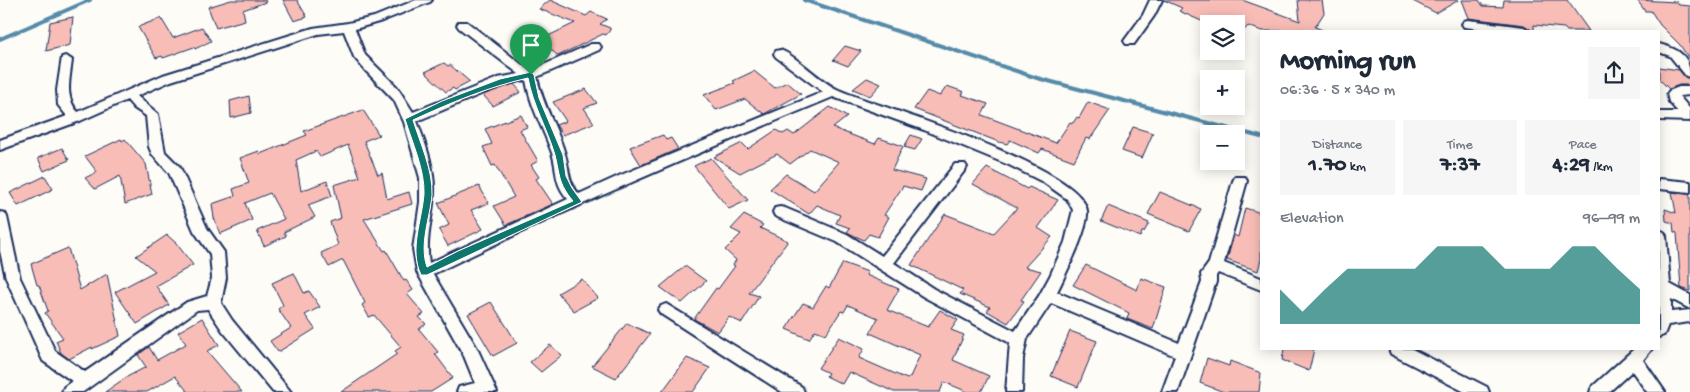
<!DOCTYPE html>
<meta charset="utf-8">
<style>
body{margin:0;font-family:"Gochi Hand",sans-serif;background:#f6f6f7;color:#1f2937;height:100vh;display:flex;flex-direction:column;font-size:19px;white-space:nowrap}
*{box-sizing:border-box;margin:0}
p{font-size:16px;color:#747a83}
.icon{flex:none;width:28px;height:28px;fill:none;stroke:currentColor;stroke-width:2;stroke-linecap:round;stroke-linejoin:round}
.map{position:relative;flex:1;overflow:hidden}
.sheet{position:absolute;left:1260px;top:30px;width:400px;height:320px;display:flex;flex-direction:column;background:#fff;border-radius:0px;box-shadow:0 2px 12px #0003}
.sheet>*{flex:none}
.buttons{position:absolute;left:1200px;top:15px;display:grid;gap:10px}
.buttons a{display:grid;place-items:center;width:45px;height:45px;border-radius:0px;background:#fff;box-shadow:0 2px 12px #0003;font-size:25px}
.pin{position:absolute;display:grid;place-items:center;width:42px;height:42px;color:#fff;margin:-51px -21px;border-radius:50% 50% 50% 0;rotate:-45deg;box-shadow:0 0 5px #0007}
.pin .icon{rotate:45deg}
.round{display:grid;place-items:center;flex:none;width:52px;height:52px;border-radius:0px;background:#f6f6f7}
.head{display:flex;align-items:center;justify-content:space-between;height:85px;padding:0 20px}
h1{font-size:28px;font-weight:700;line-height:38px}
.figures{display:grid;grid-template-columns:repeat(3,1fr);gap:8px;height:85px;padding:5px 20px}
.figures div{display:grid;align-content:center;border-radius:0px;background:#f6f6f7;text-align:center}
.figures b{font-size:21px;font-weight:700}
.figures small{font-size:14px;font-weight:400}
.figures p{font-size:14px}
.chart{height:140px;padding:10px 20px}
.chart p{display:flex;justify-content:space-between}
.chart svg{width:100%;height:90px;margin-top:5px;fill:#0f766e;opacity:.7}
.map>svg:first-child{display:block}
.lines{fill:none;stroke-linecap:round;stroke-linejoin:round}
.stream{stroke:#558aa9;stroke-width:4}
.building{fill:#f9bdb7;stroke:#1b2f5e}
.minor-casing{stroke:#1b2f5e;stroke-width:4}
.minor{fill:#fdfcf7;fill-rule:evenodd}
.route{fill:#0f766e;stroke:#fff;fill-rule:evenodd}
</style>
<div class="map">
<svg width="1690" height="392" viewBox="0 0 1690 392">
<rect width="100%" height="100%" fill="#fdfcf7"/>
<filter id="ink" filterUnits="userSpaceOnUse"><feTurbulence type="fractalNoise" baseFrequency=".02" numOctaves="2"/><feDisplacementMap in="SourceGraphic" scale="10" xChannelSelector="R" yChannelSelector="G"/><feConvolveMatrix kernelMatrix="1 2 1 2 8 2 1 2 1" color-interpolation-filters="sRGB"/></filter>
<g filter="url(#ink)">
<g class="lines">
<path class="stream" d="M804 0 1037 78 1261 137
M0 39 90 0"/>
</g>
<path class="building" d="M231 0H265L266 2 243 10 245 20 216 28 208 7Z
M283 0H297L307 17 294 21Z
M550 0 586 16 591 12 607 19 600 24 610 28V30L606 35 603 34 558 56 540 40 575 23 539 9Z
M1164 0H1242L1300 21 1298 0H1322L1324 13 1315 27 1325 31H1262L1248 26 1236 39V24H1208L1179 11 1182 8Z
M1411 0H1459L1436 13Z
M1462 0H1479L1483 6 1503 7 1504 0H1567L1589 31H1567L1564 28 1534 25V31H1532L1524 25 1469 18Z
M1637 0 1677 2 1679 5 1690 6V60L1680 45 1660 25 1651 11H1645Z
M73 17 70 45 46 51 50 22Z
M161 18 173 38 202 27 211 41 195 49 194 47 163 58 162 56 156 58 138 27Z
M845 46 861 51 848 66 833 60Z
M444 63 448 66 450 65 470 82 455 90 453 88 446 92 425 72Z
M1659 67 1679 70 1685 77 1690 79V85H1679L1669 89 1659 79Z
M754 71 775 88 787 82 801 94 764 114 745 99 716 110 704 95 735 83 733 81Z
M867 78 881 84 870 96 853 89Z
M514 84 521 92 493 106 483 95Z
M947 86 964 92 962 95 988 104 982 115 1056 143 1070 122 1073 123 1077 117 1079 118 1088 102 1110 110 1090 139 1086 138 1074 161 1042 149 1039 153 1010 140 1007 144 999 142 914 109 927 91 940 96Z
M586 89 597 103 584 108 594 123 563 135 556 125 566 121 553 102Z
M249 96 251 113 231 118 230 101Z
M830 107 847 117 833 128 875 144 879 138 903 146 892 170 926 179 921 191 903 186 884 215 889 217 878 237 869 234 864 240 853 235 847 232 850 228 836 223 840 215 817 205 809 214 770 189 786 174 814 191 839 162 810 149 790 164 777 154 740 173 714 157 742 143 748 149 776 130 783 134 788 131 794 135Z
M363 110 379 135 364 141 378 175 382 173 387 199 409 192 412 204 364 219 384 251 386 250 404 281 406 280 413 290 407 294 424 314 419 317 426 324 419 329 438 352 435 354 453 378 431 392H341L397 354 395 351 401 347 374 315 369 317 362 305 365 303 343 260 329 267 321 253 338 245 330 222 341 218 334 185 360 177 348 145 320 157 316 151 296 160 301 191 327 181 332 196 308 205 315 217 284 232 286 236 264 246 257 231 284 219 270 193 245 203 252 220 220 234 214 218 212 204 235 196 233 189 249 183 240 158 259 151 260 154 307 135 304 131Z
M521 115 527 127 520 130 538 161 531 165 539 177 536 179 553 204 506 225 494 206 514 197 495 165 492 166 483 147 492 144 485 129Z
M1133 127 1153 133 1142 158 1122 151Z
M663 135 666 140 671 138 678 149 641 165 630 147Z
M911 135 922 139 915 150 904 147Z
M121 139 122 141 125 139 146 164 152 194 125 204 120 176 95 189 85 178 97 172 85 156Z
M62 148 69 160 44 171 38 158Z
M711 158 725 174 748 200 729 209 694 166Z
M987 168 1027 189 1029 187 1058 200 1038 228 1052 237 1025 267 1041 271 1021 300 1024 301 1008 323 987 311 990 307 960 294 963 290 911 265 945 214 994 233 1017 208 973 184Z
M45 176 53 189 18 206 10 193Z
M479 186 489 203 471 210 483 229 448 246 439 230 449 225 438 203Z
M1160 192 1201 209 1189 231 1148 214Z
M1672 192 1690 195V291L1681 288 1677 233 1674 232 1673 223 1666 221 1665 209 1676 213Z
M1108 206 1149 223 1144 232H1142L1140 237 1101 221Z
M1245 208 1261 213V259L1258 271 1227 260 1234 235 1238 237Z
M744 215 763 225 760 228 788 241 749 293 759 296 742 323 729 317 718 332 694 319 716 288 718 289 735 266 733 265 736 260 725 250 741 234 731 229Z
M167 235 176 243 193 265 156 286 169 305 137 324 115 292 155 271 136 256Z
M68 248 80 290 107 274 120 336 92 349V347L69 359 61 353 56 341 63 338 45 313 48 311 39 285H37L31 264Z
M843 263 868 272 866 275 899 289 887 310 928 327 940 310 958 320 951 330 964 335 953 360 989 376 981 392H968L944 382 940 392H894L849 372 842 384 826 376 828 373 818 368 839 337 864 349 859 358 907 379 910 377 920 355 870 333 878 318 848 305 844 312 841 311 826 334 815 330 809 339 786 329 803 303 813 307 826 286 829 288Z
M1086 265 1137 290 1141 278 1166 287 1153 329 1127 319 1129 313 1073 285Z
M685 266 706 281 682 303 660 287Z
M294 273 304 293 309 291 320 307 305 315 315 329 278 352 270 341 291 328 278 309 283 305 272 283Z
M582 279 598 298 574 311 558 293Z
M491 302 517 343 493 356 468 314Z
M202 318 219 345 207 351 242 392H188L175 376 147 392H105L125 378 146 367 138 355 149 347 157 360 186 344 178 332Z
M627 323 650 334 616 378 592 366Z
M1070 331 1097 341 1078 387 1051 376Z
M550 345 562 355 541 372 530 362Z
M1284 349H1314L1309 371 1282 360Z
M687 358 710 368 693 392H662Z
M1207 358 1229 366 1230 361 1261 373 1259 392H1224L1200 383Z"/>
<g class="lines">
<defs>
<path id="minor" d="M416 0H432L430 2 382 21 355 29 365 55 397 87 413 112 498 78 519 74 459 28 457 25 459 22H467L530 71 591 44H599L601 47 599 50 537 77C543 107 557 126 565 154 570 171 567 180 579 194L621 175 823 92 776 57 774 54 776 51 780 50C796 55 820 82 839 90 881 108 1082 166 1087 211 1089 229 1065 275 1057 292L1179 343 1202 282 1201 274 1209 263 1233 181 1235 177H1245L1247 181 1224 263 1261 278V290L1218 273 1216 276V282L1178 392H1162L1175 356 1051 303 1027 339 1023 358 1022 392H1006L1010 343 924 297 837 242 775 216 773 212 775 208 780 207 785 208 847 234 882 256 955 164H965L967 167 965 170 894 263 934 289 1015 331 1039 296 1050 276 1065 242 1073 210 1067 199 1043 182 1009 165 924 130 833 97C698 153 564 210 433 274L477 348 497 392H457L459 387 475 383 464 356 417 272 413 249 420 202V178L404 122 394 100 364 69 354 57 344 31 318 34 171 81 137 96 158 114 165 152 180 167 207 228 224 252 226 278 221 303 232 320 291 392H273L222 330 208 309 197 310 83 392H62L64 387 72 381 43 361 6 278 0 251V212L5 213 7 217 20 278 55 351 85 372 187 302 207 296 212 278 210 254 194 231 169 173 152 154 149 147 146 116 134 108 127 100 80 121 0 150V140L67 116 58 105 57 90 62 57 66 56 72 60C70 79 64 97 78 112L163 75 313 28 348 23 374 17ZM526 80C530 106 543 128 552 153 558 171 553 182 568 199L429 263C425 239 433 216 434 193 435 168 425 143 417 121L505 84Z
M1150 0H1162L1154 16 1134 44H1126L1124 41 1143 15Z
M1468 20 1524 27 1530 31H1497L1464 27 1462 24 1464 21Z
M1659 44C1678 49 1690 55 1690 77L1686 76 1670 56 1659 52Z
M1679 87H1690V95L1679 96 1690 109V121L1659 120V112H1678L1669 102 1667 94 1669 91Z
M1659 179 1690 182V192L1659 189Z
M1659 230 1664 232 1666 236 1670 284 1690 295V309L1671 299V312L1690 310V322L1668 325 1664 335 1659 337Z
M666 304 802 387 804 392H782L661 314 658 310 661 306Z
M1389 349H1412L1487 387 1489 392H1465L1391 354Z
M1634 349H1652L1643 360 1665 392H1647L1632 371 1609 392H1590L1592 387Z"/>
</defs>
<use href="#minor" class="minor-casing"/>
<use href="#minor" class="minor"/>
</g>
</g>
<path class="route" d="M531 72 534 75 539 98 563 155 566 176 572 188 582 202 427 275H421C409 249 422 221 424 194 425 170 412 142 405 119L442 101 500 79ZM528 78C533 105 547 128 555 155 560 175 558 183 573 201L458 251 427 267C419 244 430 218 432 195 433 170 420 143 413 120 450 103 488 87 528 78Z"/>
</svg>
<div class="buttons">
<a><svg class="icon" aria-label="layers" viewBox="0 0 24 24"><path d="M12 4l9 5-9 5-9-5zM3 14l9 5 9-5"/></svg></a>
<a>+</a>
<a>−</a>
</div>
<div class="pin" style="left:531px;top:75px;background:#1e9e55"><svg class="icon" aria-label="arrive" viewBox="0 0 24 24"><path d="M6 21V4h12l-3 4 3 4H6"/></svg></div>
<section class="sheet">
<div class="head"><div><h1>Morning run</h1><p>06:36 · 5 × 340 m</p></div><a class="round"><svg class="icon" aria-label="share" viewBox="0 0 24 24"><path d="M12 15V3M7 8l5-5 5 5M5 13v7h14v-7"/></svg></a></div>
<div class="figures">
<div><p>Distance</p><b>1.70<small> km</small></b></div>
<div><p>Time</p><b>7:37</b></div>
<div><p>Pace</p><b>4:29<small> /km</small></b></div>
</div>
<div class="chart"><p><span>Elevation</span>96–99 m</p>
<svg viewBox="0 0 160 44" preserveAspectRatio="none"><path d="M0 44V27L10 38L20 27L30 17L40 17L50 17L60 17L70 6L80 6L90 6L100 17L110 17L120 17L130 6L140 6L150 17L160 27V44z"/></svg>
</div>
</section>
</div>
